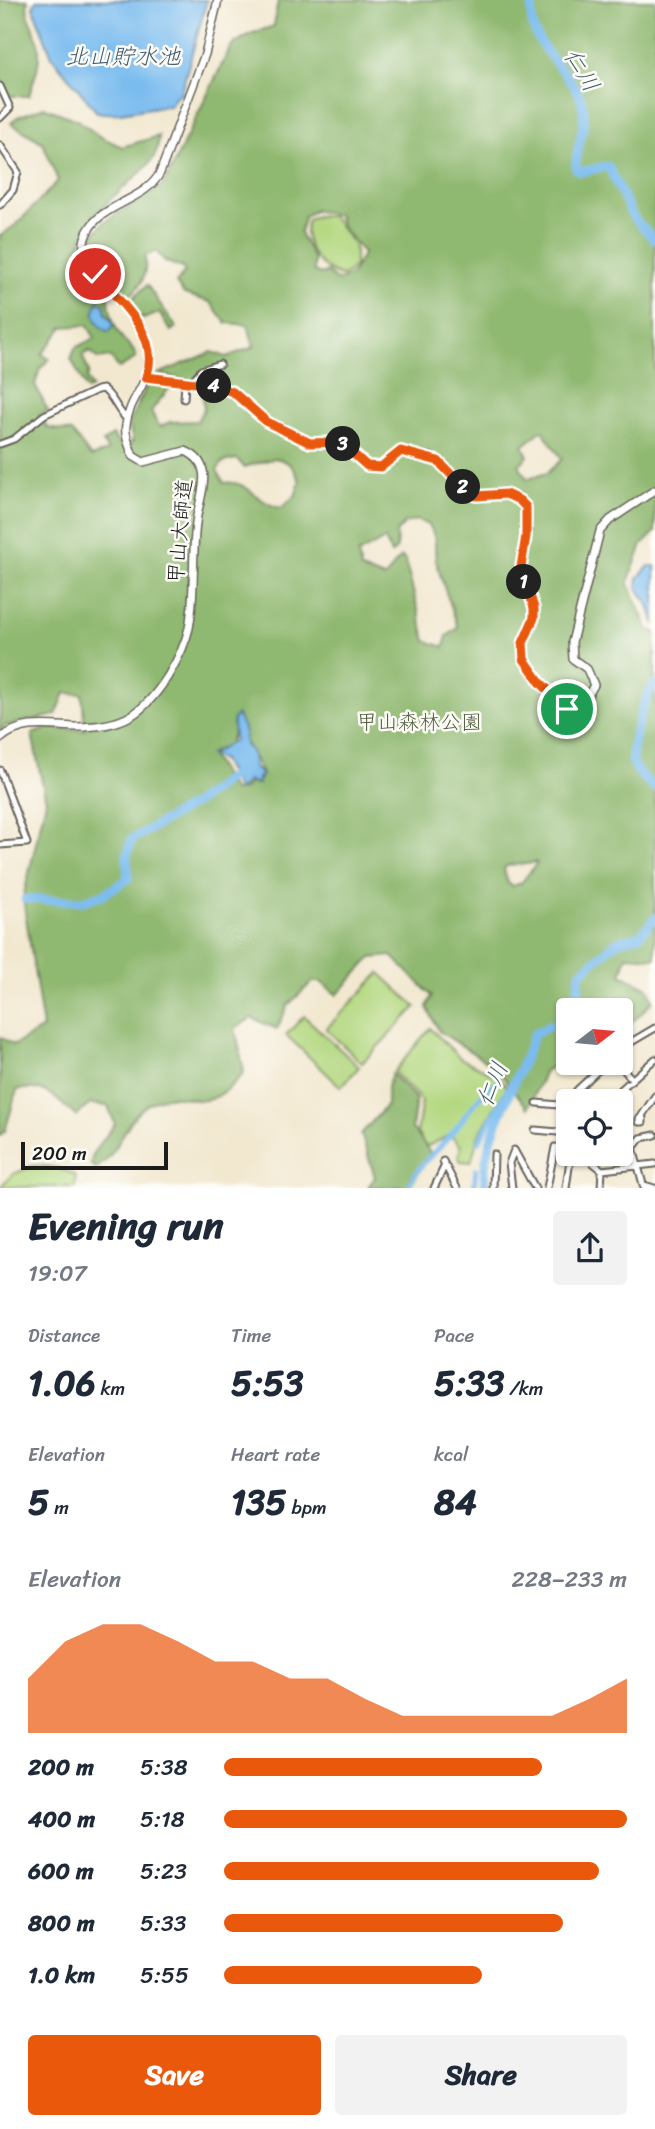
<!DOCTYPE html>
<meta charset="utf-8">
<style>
body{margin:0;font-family:Sriracha,"Klee One",sans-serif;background:#f2f2f3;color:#1f2937;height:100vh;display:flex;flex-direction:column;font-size:26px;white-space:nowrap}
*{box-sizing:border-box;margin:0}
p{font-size:23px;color:#747a83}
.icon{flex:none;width:38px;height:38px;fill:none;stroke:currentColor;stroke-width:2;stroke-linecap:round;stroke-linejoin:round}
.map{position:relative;height:1188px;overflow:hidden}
.side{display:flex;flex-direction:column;background:#fff;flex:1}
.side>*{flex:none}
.needle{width:46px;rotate:74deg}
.tools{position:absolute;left:556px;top:998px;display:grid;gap:14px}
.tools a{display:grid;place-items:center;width:77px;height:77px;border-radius:7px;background:#fff;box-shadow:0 2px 5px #0004;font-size:35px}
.scale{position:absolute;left:21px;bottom:18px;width:147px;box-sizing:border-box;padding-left:7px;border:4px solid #1c1c1c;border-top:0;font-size:19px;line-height:24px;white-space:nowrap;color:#1c1c1c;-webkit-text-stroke:5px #fdfcf7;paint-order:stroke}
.pin{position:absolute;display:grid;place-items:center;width:60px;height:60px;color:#fff;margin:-30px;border:4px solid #fff;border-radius:50%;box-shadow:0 2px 7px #0007}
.km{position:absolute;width:35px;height:35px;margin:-18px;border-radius:50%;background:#222;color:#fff;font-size:19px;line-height:35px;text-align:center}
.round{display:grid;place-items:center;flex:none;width:74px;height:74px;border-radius:7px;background:#f2f2f3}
.summary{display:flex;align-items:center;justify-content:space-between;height:119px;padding:0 28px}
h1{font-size:38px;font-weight:700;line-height:52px}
.stats{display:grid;grid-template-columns:repeat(3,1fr);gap:10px;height:119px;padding:7px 28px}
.stats div{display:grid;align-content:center}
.stats b{font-size:35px;font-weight:700}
.stats small{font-size:19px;font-weight:400}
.stats p{font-size:19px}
.chart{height:196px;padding:14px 28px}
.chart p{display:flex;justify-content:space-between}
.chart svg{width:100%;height:126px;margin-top:7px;fill:#ea580c;opacity:.7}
.action{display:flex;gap:14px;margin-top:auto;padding:14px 28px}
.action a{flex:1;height:80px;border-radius:7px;background:#ea580c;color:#fff;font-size:28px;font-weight:700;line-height:80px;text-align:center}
.action a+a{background:#f2f2f3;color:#1f2937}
ul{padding:0 28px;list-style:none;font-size:23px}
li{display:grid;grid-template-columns:112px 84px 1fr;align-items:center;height:52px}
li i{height:18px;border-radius:9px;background:#ea580c}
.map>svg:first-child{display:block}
.green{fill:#b4d881;stroke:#687a4e;stroke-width:2}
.forest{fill:#8fb86f;stroke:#566a46;stroke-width:2;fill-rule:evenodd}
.water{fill:#7abcef;stroke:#4b6c86;stroke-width:2}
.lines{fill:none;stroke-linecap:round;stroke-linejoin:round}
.canal{stroke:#7abcef;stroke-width:5}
.river{stroke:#7abcef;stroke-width:9}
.minor-casing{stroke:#67635b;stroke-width:9}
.tertiary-casing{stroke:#67635b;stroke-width:10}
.minor{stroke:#fff;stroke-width:5}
.tertiary{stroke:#fff;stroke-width:7}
.route-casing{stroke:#fff;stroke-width:14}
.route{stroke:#ea580c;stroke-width:9}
.labels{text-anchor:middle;stroke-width:5;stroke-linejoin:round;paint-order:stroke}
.street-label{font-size:21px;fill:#1c1c1c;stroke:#fdfcf7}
.park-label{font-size:21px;fill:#515e3f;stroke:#fdfcf7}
.water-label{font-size:23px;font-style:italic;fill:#425c70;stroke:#fdfcf7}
</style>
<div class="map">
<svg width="655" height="1188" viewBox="0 0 655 1188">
<rect width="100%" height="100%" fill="#fdfcf7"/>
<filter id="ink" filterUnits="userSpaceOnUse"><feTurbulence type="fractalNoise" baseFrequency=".0143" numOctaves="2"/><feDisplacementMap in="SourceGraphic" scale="14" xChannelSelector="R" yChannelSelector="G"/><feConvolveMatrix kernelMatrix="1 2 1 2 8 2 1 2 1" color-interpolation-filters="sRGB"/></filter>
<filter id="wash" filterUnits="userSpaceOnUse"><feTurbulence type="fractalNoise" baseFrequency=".00686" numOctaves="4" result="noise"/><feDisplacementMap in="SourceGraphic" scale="28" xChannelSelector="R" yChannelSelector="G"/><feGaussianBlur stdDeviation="1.57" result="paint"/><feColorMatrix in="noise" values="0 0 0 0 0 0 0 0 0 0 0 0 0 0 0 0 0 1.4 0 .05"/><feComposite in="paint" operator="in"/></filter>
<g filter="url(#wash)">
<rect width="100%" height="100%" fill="#f2e8d0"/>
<path class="green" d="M317 216H332L355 246V266L344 276C321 274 299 241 308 219Z
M380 973 416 1007 362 1063 326 1029Z
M304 1016 359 1067 341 1087 286 1035Z
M430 1028 460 1058 497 1076 507 1086 478 1137 471 1162 461 1161 458 1157 461 1146 450 1135 426 1147 417 1133 422 1101 394 1072Z
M33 1166C49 1165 62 1168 76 1176L75 1187H0L13 1174Z"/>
<path class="forest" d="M0 0H28C24 15 35 28 38 42 42 62 34 78 29 96H7L0 77Z
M278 0H655V532L642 545 628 582 649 631H655V958L627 956 621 974 648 988 653 1001 637 1018 621 1027V1010H569V1057L545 1071 528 1108 496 1068 439 1031 427 1007 432 996 392 956 371 958 337 995 321 982H312L288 1005 277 1029 252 1018 235 1028 244 1072C198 1127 191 1081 150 1103 123 1118 121 1154 96 1168L91 1165 93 1153 115 1124 108 1106 90 1104 76 1116C55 1099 48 1084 17 1090L5 1131 0 1135V1037L14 1045 43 1028 23 898 46 801 32 734 49 728 85 730 82 694 65 693 56 715 5 726 0 731V236L17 224 58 181 43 143 11 123 17 117 44 107 77 120 99 136 122 147 159 136C158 143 158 151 154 157 134 188 62 221 85 265 90 275 101 285 109 294 108 307 114 328 123 339 129 346 134 348 136 358L119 368 110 357 98 359 90 351 82 355 89 372 87 379 92 388 87 390 71 359 75 348 95 338 87 325 63 327 42 354 49 359 40 369 35 385 48 411 39 416 48 428 72 432 91 457 108 451 103 442 113 435 119 444 133 442 129 423 149 381 171 386 151 411 159 427 170 422 197 421 204 409 201 384 158 374 212 352 226 357 254 347 248 325 226 323 210 302 184 294 176 283 185 272 183 268 166 262 156 251 145 256C147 277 141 291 121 299L89 257 88 241 104 222 164 184 231 46 250 34 274 26ZM314 210 338 215C341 234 356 238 363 254 354 267 356 278 336 280L327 272 320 274 314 271V259L300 233 304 217ZM542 430 562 459 547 473 527 479 519 465 528 456 523 446ZM275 458C290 461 295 468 300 482L295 496 281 508C257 504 249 479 224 483L217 470 223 462 237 459 244 467ZM417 520C424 523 430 524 433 533 437 542 434 551 436 560 442 584 451 604 458 628L447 636 444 647 426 641 405 560 402 557C393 563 392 571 384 578L361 569 358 554 385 539 391 554 397 548 396 533 405 523ZM236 724 262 774 257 784 249 783 243 790 233 791 210 754 229 744ZM535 862 537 863 521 883 513 886 508 883 504 870 506 866C517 862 523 867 535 862Z
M147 285 176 327 171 331 159 313 143 319 127 304Z
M392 1074 416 1099 412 1128 431 1154 409 1187H368L375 1177 361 1134 387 1105V1087Z"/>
<path class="water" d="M36 0H207L180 96H176L170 106C146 106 123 117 97 112L52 57 33 7Z
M98 302 104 304 106 313 114 324 109 332C98 328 90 313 98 302Z
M649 566H655V625L649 605 637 587 638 578Z
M237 715 244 728 245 745 251 751 254 767 262 775 258 778V784L248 781 238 791 222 760 210 755 234 741 233 719Z"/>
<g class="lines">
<path class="canal" d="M479 1141 511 1082
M408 1188C418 1163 438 1151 454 1131 468 1113 478 1094 498 1082
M474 1188 476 1169"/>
<path class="river" d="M534 0C520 41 567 65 581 99 590 125 575 144 576 169L580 172 608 166 633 217 655 240
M655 684C645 691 629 751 633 763 637 774 647 780 655 788
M25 899 83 901 104 894 128 879 127 856 131 840 197 802 231 777
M576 1010 580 973 618 941 639 936 655 918
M486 1188C476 1149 521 1075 534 1034L569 1016"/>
</g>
</g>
<g filter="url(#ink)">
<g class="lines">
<defs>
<path id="minor" d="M0 86 10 108 0 118
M0 145 18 172 13 190 0 205
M191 382 201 370 220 364
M184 399 185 382
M0 444 14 439 44 415 97 390 103 389C115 398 116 410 127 419
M0 770 27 843 0 845
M621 1048 655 1028
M617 1062 632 1079
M570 1101 577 1090 607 1062
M608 1101 655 1059
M537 1103 569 1106
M641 1117 655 1096
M643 1118V1122H639V1119Z
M535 1130 569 1133
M581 1153 602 1170 655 1164
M443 1161 457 1188
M644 1185 654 1188
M434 1188 445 1165
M493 1188 494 1154
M512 1188 509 1163 514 1150 535 1188
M547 1188 555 1147 569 1149
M566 1188 571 1153
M601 1188 602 1170
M644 1188 633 1148 641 1138 655 1135"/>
<path id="tertiary" d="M146 377 212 385 233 392 267 422 310 443 340 442 367 466 381 467 401 451 432 457 476 496 500 493 519 500C536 519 522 545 521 567 520 582 532 594 534 608 537 621 526 632 523 644 519 668 551 695 567 709L583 704 594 685 587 669 573 659 572 642 600 531 610 520 655 490
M0 739C22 720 50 726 76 727 123 727 143 715 168 676 177 661 185 646 189 628 196 591 191 552 197 516 201 493 215 463 185 451L143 462 133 456C130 447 124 435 126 425 131 388 160 382 144 334 134 303 74 274 85 238 96 203 144 203 160 173L205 54 218 0"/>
</defs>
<use href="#minor" class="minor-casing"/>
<use href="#tertiary" class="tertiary-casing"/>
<use href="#minor" class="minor"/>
<use href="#tertiary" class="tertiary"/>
</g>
</g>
<g class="lines" filter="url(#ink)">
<defs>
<path id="route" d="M95 274C119 301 162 335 146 377L212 385 233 392 267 422 310 443 340 442 367 466 381 467 401 451 438 461 468 492 476 496 506 494 519 500 526 507V536L521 567 534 608V618L523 643 524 659 540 682 567 709"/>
</defs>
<use href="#route" class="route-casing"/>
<use href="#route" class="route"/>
</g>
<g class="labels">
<g class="street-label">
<text transform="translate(180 531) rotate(-85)" y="7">甲山大師道</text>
</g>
<g class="park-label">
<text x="419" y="729">甲山森林公園</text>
</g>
<g class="water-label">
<text x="123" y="64">北山貯水池</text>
<text transform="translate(582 70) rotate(59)" y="8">仁川</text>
<text transform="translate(492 1084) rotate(-67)" y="8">仁川</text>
</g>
</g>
</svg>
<div class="tools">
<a><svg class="needle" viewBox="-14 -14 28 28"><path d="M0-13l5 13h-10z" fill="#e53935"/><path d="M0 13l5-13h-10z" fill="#747a83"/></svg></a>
<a><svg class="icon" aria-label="locate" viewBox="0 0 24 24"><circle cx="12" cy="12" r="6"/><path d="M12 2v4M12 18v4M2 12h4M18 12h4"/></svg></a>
</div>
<div class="scale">200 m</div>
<div class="pin" style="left:567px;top:709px;background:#1e9e55"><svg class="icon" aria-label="arrive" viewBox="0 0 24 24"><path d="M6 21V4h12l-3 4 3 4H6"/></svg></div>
<div class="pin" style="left:95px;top:274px;background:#d93025"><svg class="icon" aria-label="check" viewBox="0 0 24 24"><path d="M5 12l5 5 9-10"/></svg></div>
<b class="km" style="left:524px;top:582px">1</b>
<b class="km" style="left:463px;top:487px">2</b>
<b class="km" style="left:343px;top:444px">3</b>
<b class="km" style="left:214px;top:386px">4</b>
</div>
<section class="side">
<div class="summary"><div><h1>Evening run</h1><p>19:07</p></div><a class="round"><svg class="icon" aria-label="share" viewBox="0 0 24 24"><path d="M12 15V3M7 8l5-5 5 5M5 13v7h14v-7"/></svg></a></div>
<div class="stats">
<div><p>Distance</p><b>1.06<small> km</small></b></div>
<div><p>Time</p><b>5:53</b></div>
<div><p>Pace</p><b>5:33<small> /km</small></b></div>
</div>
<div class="stats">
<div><p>Elevation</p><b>5<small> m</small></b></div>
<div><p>Heart rate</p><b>135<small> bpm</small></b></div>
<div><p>kcal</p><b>84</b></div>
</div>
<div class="chart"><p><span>Elevation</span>228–233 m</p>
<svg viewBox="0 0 160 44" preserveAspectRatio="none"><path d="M0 44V25L10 12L20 6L30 6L40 12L50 19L60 19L70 25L80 25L90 32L100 38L110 38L120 38L130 38L140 38L150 32L160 25V44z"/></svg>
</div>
<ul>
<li><b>200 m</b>5:38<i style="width:79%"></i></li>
<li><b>400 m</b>5:18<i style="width:100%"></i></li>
<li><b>600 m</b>5:23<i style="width:93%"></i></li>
<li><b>800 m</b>5:33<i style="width:84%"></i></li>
<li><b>1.0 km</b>5:55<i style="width:64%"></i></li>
</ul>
<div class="action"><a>Save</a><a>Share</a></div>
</section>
